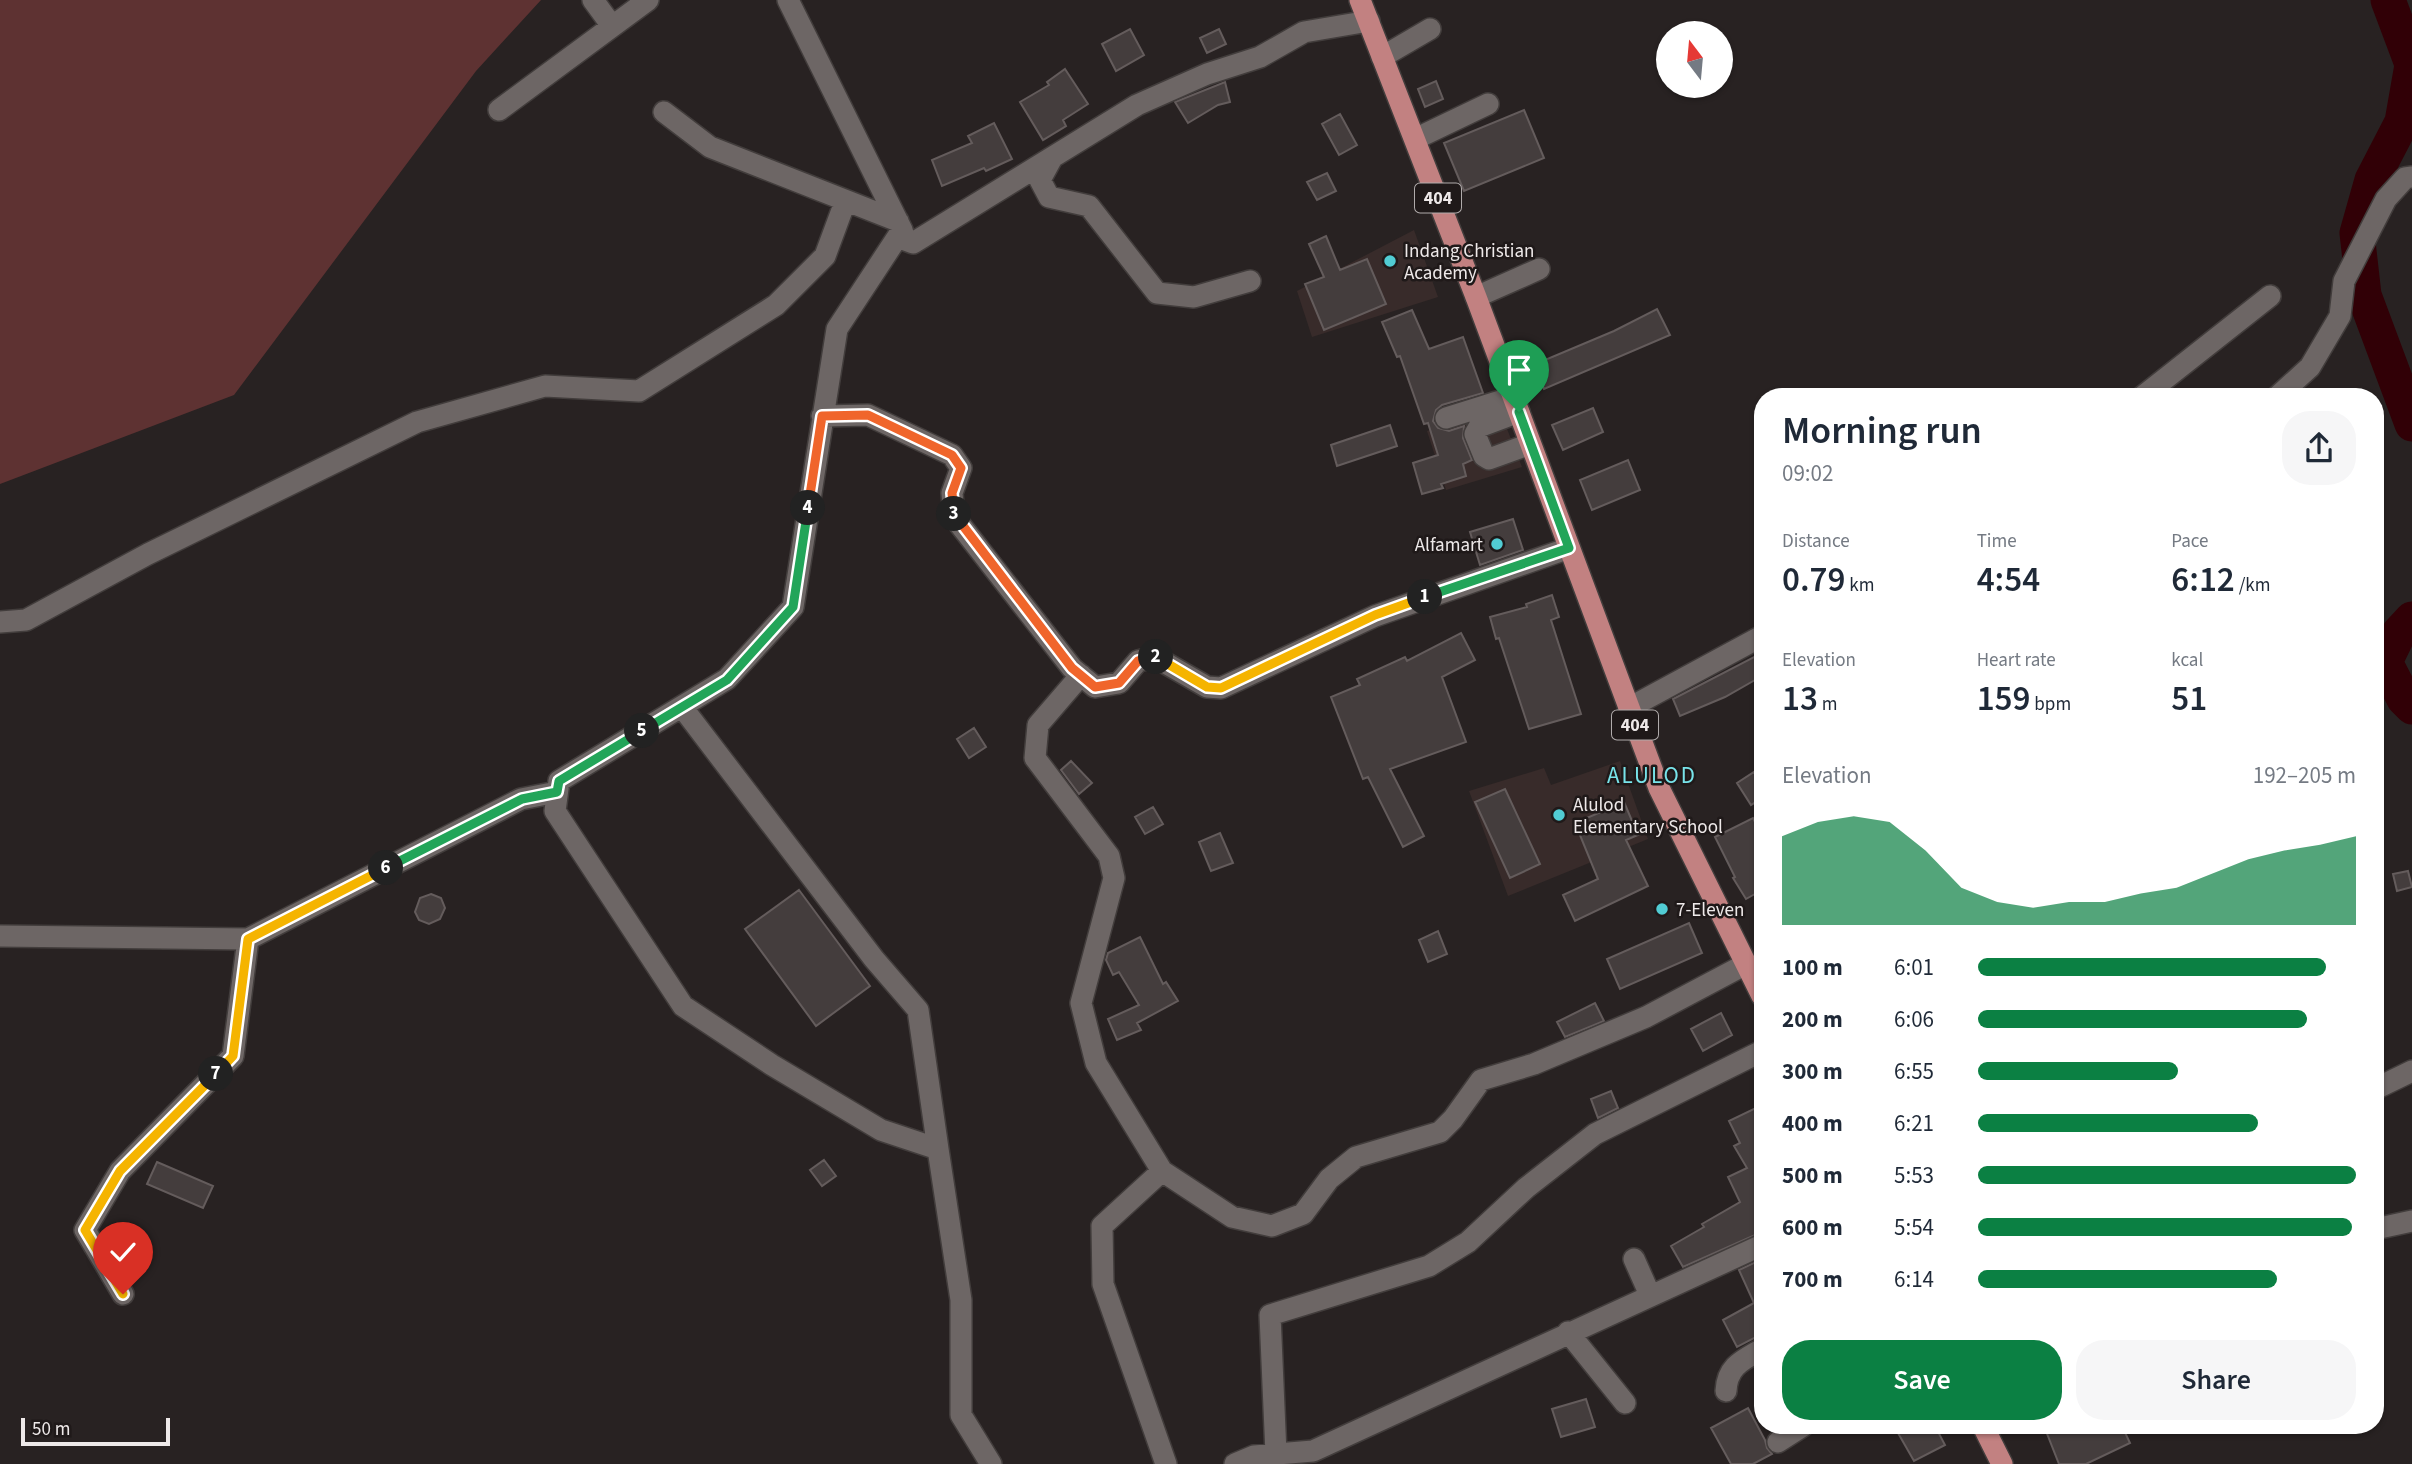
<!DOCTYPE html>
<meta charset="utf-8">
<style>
body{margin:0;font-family:"Source Sans 3",sans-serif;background:#f6f6f7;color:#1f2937;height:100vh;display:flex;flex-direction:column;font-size:26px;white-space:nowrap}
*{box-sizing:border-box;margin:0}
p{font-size:23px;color:#747a83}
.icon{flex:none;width:38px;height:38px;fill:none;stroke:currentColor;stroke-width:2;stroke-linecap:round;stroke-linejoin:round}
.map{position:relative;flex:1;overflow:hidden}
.drawer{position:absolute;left:1754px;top:388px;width:630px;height:1046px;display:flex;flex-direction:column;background:#fff;border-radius:28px;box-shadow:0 2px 5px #0004}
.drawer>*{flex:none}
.needle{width:46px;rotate:344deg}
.controls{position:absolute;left:1656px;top:21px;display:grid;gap:14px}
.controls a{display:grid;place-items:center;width:77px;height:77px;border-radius:50%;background:#fff;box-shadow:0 2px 5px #0004;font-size:35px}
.scale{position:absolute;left:21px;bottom:18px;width:149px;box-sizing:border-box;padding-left:7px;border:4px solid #eee9e9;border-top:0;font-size:19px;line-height:24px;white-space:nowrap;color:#eee9e9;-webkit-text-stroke:5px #1f1919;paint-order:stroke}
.pin{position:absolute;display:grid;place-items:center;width:60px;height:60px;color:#fff;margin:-72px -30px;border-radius:50% 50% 50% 0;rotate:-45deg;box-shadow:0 0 7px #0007}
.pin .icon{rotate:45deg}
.km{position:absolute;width:35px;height:35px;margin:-18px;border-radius:50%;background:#222;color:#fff;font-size:19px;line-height:35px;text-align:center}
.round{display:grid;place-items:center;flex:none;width:74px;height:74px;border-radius:28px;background:#f6f6f7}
.summary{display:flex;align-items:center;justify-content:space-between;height:119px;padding:0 28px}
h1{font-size:38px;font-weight:600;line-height:52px}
.metrics{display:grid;grid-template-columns:repeat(3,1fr);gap:10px;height:119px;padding:7px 28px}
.metrics div{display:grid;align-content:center}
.metrics b{font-size:35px;font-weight:600}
.metrics small{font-size:19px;font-weight:400}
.metrics p{font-size:19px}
.chart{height:196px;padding:14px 28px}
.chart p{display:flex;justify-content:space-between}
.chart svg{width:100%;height:126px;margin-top:7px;fill:#0b8043;opacity:.7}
.action{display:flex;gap:14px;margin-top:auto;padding:14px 28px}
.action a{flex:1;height:80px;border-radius:28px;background:#0b8043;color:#fff;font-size:28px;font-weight:600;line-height:80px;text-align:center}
.action a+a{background:#f6f6f7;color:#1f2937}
ul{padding:0 28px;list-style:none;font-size:23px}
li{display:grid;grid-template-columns:112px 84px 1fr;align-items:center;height:52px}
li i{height:18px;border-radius:9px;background:#0b8043}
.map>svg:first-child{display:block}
.built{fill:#382b2a}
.green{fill:#5e3232}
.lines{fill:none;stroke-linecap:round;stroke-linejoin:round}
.river{stroke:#310006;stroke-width:35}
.building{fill:#443d3d;stroke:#645c5c;stroke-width:2}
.minor-casing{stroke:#423d3c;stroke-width:24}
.major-casing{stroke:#423d3c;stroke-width:24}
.minor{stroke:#6d6665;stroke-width:21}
.major{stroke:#c28181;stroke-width:21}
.split-1-casing{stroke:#fff;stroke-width:14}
.split-2-casing{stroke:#fff;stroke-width:14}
.split-3-casing{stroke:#fff;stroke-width:14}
.split-4-casing{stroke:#fff;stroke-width:14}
.split-5-casing{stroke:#fff;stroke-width:14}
.split-6-casing{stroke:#fff;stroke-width:14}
.split-7-casing{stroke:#fff;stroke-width:14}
.split-8-casing{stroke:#fff;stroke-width:14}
.split-1{stroke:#22a559;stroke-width:9}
.split-2{stroke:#f5b400;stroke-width:9}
.split-3{stroke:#f0652b;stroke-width:9}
.split-4{stroke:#f0652b;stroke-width:9}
.split-5{stroke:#22a559;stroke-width:9}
.split-6{stroke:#22a559;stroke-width:9}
.split-7{stroke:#f5b400;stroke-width:9}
.split-8{stroke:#f5b400;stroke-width:9}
.poi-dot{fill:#51ccd3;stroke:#1f1919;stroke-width:2.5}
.labels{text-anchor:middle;stroke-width:5;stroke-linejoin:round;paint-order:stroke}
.shield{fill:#1f1919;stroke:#b0abab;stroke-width:2}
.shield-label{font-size:18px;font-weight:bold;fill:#eee9e9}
.poi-label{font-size:19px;fill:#eee9e9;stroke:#1f1919;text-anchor:start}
.quarter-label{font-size:23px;letter-spacing:2px;fill:#78e4ea;stroke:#1f1919}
</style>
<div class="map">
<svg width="2412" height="1464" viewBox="0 0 2412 1464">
<rect width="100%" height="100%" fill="#282222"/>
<path class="built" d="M1414 230 1438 297 1312 337 1297 291Z
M1498 406 1522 467 1446 490 1427 431Z
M1620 761 1648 839 1508 896 1469 791 1544 768 1551 785Z"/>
<path class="green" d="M0 0H541L476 71 234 395 0 484Z"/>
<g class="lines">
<path class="river" d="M2388 0 2412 64
M2412 65 2402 122 2372 180 2357 233 2364 295 2412 424
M2412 619 2399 633 2385 662 2404 699 2412 707"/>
</g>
<path class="building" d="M1130 29 1144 55 1116 71 1102 44Z
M1219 29 1226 44 1207 53 1200 38Z
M1065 69 1088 104 1063 120 1066 126 1043 140 1020 102 1049 85 1047 82Z
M1436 81 1443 99 1425 107 1418 89Z
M1225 82 1230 102 1218 105 1188 123 1175 102Z
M1524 110 1544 158 1464 191 1444 143Z
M1340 114 1357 145 1339 155 1322 124Z
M994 123 1012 159 986 171 984 168 942 186 932 160 972 143 968 136Z
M1327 173 1336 191 1317 200 1307 182Z
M1326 236 1340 270 1367 259 1386 304 1324 330 1305 284 1324 277 1309 244Z
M1657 309 1670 335 1544 389 1533 365 1614 331Z
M1412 310 1429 349 1463 337 1483 393 1442 405 1436 410 1433 421 1438 428 1449 431 1464 426 1463 438 1472 460 1463 464 1466 476 1441 484 1443 488 1422 494 1413 463 1438 455 1428 423 1424 424 1400 356 1397 357 1382 322Z
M1593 408 1603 432 1563 450 1552 425Z
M1390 425 1397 446 1337 466 1331 445Z
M1628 460 1640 490 1592 510 1580 480Z
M1513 519 1523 550 1480 565 1470 532Z
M1552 595 1559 617 1551 620 1581 714 1529 729 1499 638 1496 639 1490 617 1527 607 1526 604Z
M1461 633 1475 660 1442 677 1466 742 1390 769 1424 836 1403 847 1368 777 1363 779 1331 697 1360 685 1357 679 1405 657 1407 661Z
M1756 656 1762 668V676L1725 697 1680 716 1673 699Z
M974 728 986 747 969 758 957 739Z
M1071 761 1092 783 1079 794 1061 770Z
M1754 772 1762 784V798L1751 805 1737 783Z
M1505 789 1540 864 1510 878 1475 802Z
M1624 802 1638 835 1626 840 1648 886 1575 921 1563 895 1598 879 1575 823Z
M1153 807 1163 824 1145 834 1135 817Z
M1753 818 1762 836V890L1746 899 1733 878 1735 877 1715 837Z
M1220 833 1233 863 1211 871 1199 842Z
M2408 871 2412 887 2397 891 2393 874Z
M799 890 870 986 816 1026 745 929Z
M431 894 441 898 445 908 440 919 429 924 419 920 415 912 420 898Z
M1689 923 1702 953 1620 989 1607 959Z
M1438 931 1447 954 1428 962 1419 940Z
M1140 937 1163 984 1166 982 1178 1001 1137 1023 1141 1030 1117 1040 1108 1019 1139 1005 1119 972 1113 975 1106 960 1108 953Z
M1595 1003 1604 1021 1565 1037 1557 1022Z
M1721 1013 1732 1035 1703 1051 1691 1029Z
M1611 1091 1618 1108 1598 1118 1591 1099Z
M1762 1105V1232L1683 1267 1671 1246 1704 1227 1702 1224 1740 1202 1728 1177 1747 1168 1734 1146 1740 1143 1729 1121Z
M824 1160 836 1176 822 1186 810 1170Z
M157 1162 213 1186 203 1208 147 1184Z
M1762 1259V1334L1737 1347 1723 1320 1754 1303 1739 1270Z
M1586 1399 1595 1427 1561 1437 1552 1409Z
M1748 1408 1765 1440 1767 1448 1772 1454 1753 1464H1731L1711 1428Z
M1894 1426H1935L1945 1445 1914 1461Z
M2044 1426H2122L2130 1443 2086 1464H2059Z"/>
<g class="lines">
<defs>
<path id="minor" d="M593 0 612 26
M788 0 902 230 905 240 913 243 1137 105 1207 74 1260 57 1304 32 1369 21
M1382 57 1430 29
M499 110 648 0
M664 112 710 147 898 221
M1415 139 1488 104
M1052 158 1040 180 1049 197 1089 206 1157 293 1194 297 1250 281
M902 230 837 329 793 607 727 679 559 781 555 811 683 1006 772 1065 881 1130 938 1149 961 1300V1415L991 1464
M1476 297 1539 269
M2142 397 2270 296
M2277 397 2310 367 2340 316 2344 281 2386 199 2405 178 2412 177
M1519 412 1479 427 1475 434 1484 456 1489 459 1530 444
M822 416 868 415 952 455 961 468 952 493 954 517 1072 668 1095 687 1119 683 1138 661 1155 657 1207 687 1221 688 1375 616 1569 548
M1446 418 1513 397
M0 622 26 620 148 554 417 422 545 386 639 391 776 305 825 256 845 202
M1081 675 1038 725 1035 758 1109 856 1114 878 1081 1003 1096 1063 1162 1171 1232 1217 1272 1226 1303 1214 1329 1179 1356 1157 1440 1132 1453 1119 1481 1080 1534 1064 1646 1017 1746 964
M682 707 874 959 918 1010 938 1149
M1629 708 1762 636
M0 936 248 939
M2375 1089 2412 1071
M1162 1171 1102 1226 1103 1284 1166 1464
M2375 1229 2412 1221
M1634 1259 1650 1295
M123 1294 85 1230 120 1171 233 1056 248 939 521 799 557 792
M1568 1332 1625 1403
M1726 1391C1727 1366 1743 1360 1762 1349
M1778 1442 1803 1426
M1276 1454 1270 1315 1429 1266 1468 1242 1526 1188 1595 1134 1762 1051
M1235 1464 1254 1456 1313 1451 1762 1245"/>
<path id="major" d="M1360 0 1476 297 1659 788 1762 996
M1983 1426 2002 1464"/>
</defs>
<use href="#minor" class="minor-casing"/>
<use href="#major" class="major-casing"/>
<use href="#minor" class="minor"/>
<use href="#major" class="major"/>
</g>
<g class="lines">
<defs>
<path id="split-1" d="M1425 597 1569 548 1519 412"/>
<path id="split-2" d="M1156 657 1207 687 1221 688 1375 615 1425 597"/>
<path id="split-3" d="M954 514 1072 668 1095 687 1119 683 1138 661 1156 657"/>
<path id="split-4" d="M808 508 822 416 868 415 952 455 961 468 952 493 954 514"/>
<path id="split-5" d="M642 731 727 680 793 607 808 508"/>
<path id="split-6" d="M386 868 522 799 557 792 559 781 642 731"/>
<path id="split-7" d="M216 1074 233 1056 248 939 386 868"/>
<path id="split-8" d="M123 1294 85 1230 120 1171 216 1074"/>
</defs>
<use href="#split-1" class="split-1-casing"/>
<use href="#split-2" class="split-2-casing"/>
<use href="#split-3" class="split-3-casing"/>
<use href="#split-4" class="split-4-casing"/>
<use href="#split-5" class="split-5-casing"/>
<use href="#split-6" class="split-6-casing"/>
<use href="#split-7" class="split-7-casing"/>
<use href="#split-8" class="split-8-casing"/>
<use href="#split-1" class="split-1"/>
<use href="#split-2" class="split-2"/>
<use href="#split-3" class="split-3"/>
<use href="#split-4" class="split-4"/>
<use href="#split-5" class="split-5"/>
<use href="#split-6" class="split-6"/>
<use href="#split-7" class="split-7"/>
<use href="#split-8" class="split-8"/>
</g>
<g class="poi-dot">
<circle cx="1390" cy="261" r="7"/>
<circle cx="1497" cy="544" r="7"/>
<circle cx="1559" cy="815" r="7"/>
<circle cx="1662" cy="909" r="7"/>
</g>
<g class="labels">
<g class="shield">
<rect x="1415" y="183.5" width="46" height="29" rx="5"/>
<rect x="1612" y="710.5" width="46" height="29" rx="5"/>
</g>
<g class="shield-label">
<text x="1438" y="204">404</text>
<text x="1635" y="731">404</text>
</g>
<g class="poi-label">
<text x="1404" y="257">Indang Christian<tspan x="1404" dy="22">Academy</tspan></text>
<text x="1483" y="551" text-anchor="end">Alfamart</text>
<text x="1573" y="811">Alulod<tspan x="1573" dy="22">Elementary School</tspan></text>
<text x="1676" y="916">7-Eleven</text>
</g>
<g class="quarter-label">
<text x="1652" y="783">ALULOD</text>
</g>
</g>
</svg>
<div class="controls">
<a><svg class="needle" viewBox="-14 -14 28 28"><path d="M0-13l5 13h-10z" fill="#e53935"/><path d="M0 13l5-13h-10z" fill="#747a83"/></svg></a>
</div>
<div class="scale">50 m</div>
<div class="pin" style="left:1519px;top:412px;background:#1e9e55"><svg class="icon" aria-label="arrive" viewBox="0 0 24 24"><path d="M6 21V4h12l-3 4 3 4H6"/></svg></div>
<div class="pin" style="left:123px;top:1294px;background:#d93025"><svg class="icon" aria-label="check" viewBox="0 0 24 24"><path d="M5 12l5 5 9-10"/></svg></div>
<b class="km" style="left:1425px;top:597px">1</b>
<b class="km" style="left:1156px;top:657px">2</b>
<b class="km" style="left:954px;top:514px">3</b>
<b class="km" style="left:808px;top:508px">4</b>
<b class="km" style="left:642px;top:731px">5</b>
<b class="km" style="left:386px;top:868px">6</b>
<b class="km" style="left:216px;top:1074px">7</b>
<section class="drawer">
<div class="summary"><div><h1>Morning run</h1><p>09:02</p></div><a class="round"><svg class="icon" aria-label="share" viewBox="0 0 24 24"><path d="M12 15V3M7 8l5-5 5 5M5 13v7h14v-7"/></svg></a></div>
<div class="metrics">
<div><p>Distance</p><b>0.79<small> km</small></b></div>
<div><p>Time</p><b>4:54</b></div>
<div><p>Pace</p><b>6:12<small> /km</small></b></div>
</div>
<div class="metrics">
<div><p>Elevation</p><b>13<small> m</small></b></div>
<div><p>Heart rate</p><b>159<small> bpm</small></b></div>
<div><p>kcal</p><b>51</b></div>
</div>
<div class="chart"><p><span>Elevation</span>192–205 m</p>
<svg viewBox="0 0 160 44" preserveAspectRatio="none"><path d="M0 44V13L10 8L20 6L30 8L40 18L50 31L60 36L70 38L80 36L90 36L100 33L110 31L120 26L130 21L140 18L150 16L160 13V44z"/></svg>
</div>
<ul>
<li><b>100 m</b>6:01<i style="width:92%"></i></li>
<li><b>200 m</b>6:06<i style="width:87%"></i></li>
<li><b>300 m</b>6:55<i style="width:53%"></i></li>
<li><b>400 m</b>6:21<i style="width:74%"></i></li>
<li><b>500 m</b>5:53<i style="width:100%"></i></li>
<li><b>600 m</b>5:54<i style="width:99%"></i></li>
<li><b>700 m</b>6:14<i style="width:79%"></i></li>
</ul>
<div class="action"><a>Save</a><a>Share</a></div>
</section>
</div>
